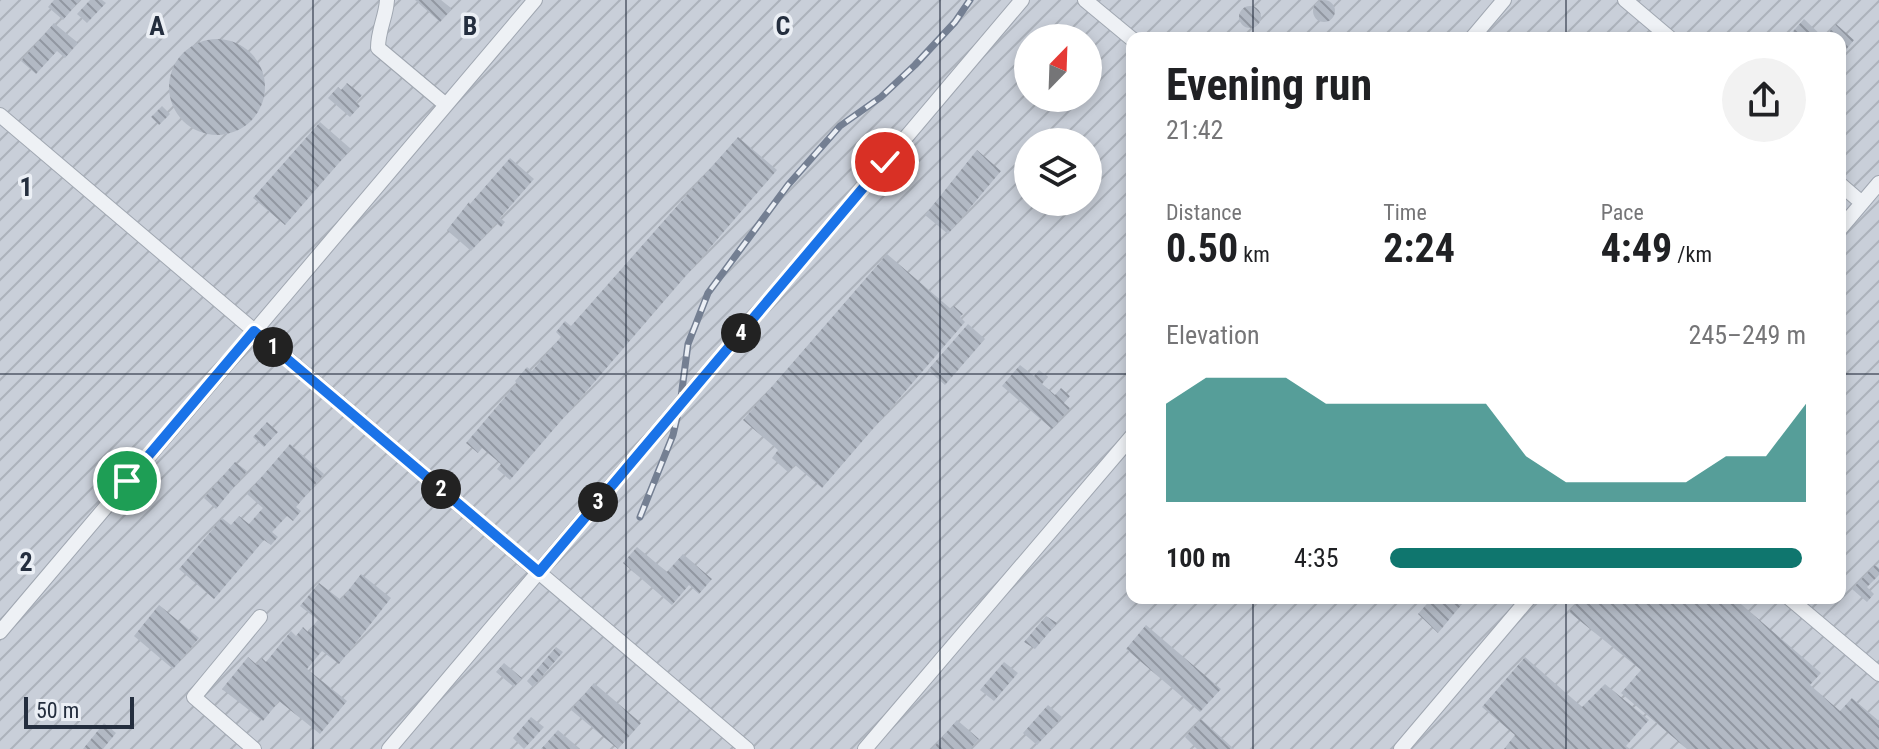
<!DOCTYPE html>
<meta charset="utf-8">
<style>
body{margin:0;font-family:"Roboto Condensed",sans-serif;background:#f2f2f2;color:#202124;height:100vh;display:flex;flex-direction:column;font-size:30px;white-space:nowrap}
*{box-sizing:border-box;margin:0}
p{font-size:26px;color:#757577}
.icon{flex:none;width:44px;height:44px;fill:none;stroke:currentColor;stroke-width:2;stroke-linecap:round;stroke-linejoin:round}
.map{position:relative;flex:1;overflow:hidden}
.details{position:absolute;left:1126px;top:32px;width:720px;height:572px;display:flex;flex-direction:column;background:#fff;border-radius:16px;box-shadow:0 4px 12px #0003}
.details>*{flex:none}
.needle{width:52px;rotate:23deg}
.fabs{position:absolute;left:1014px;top:24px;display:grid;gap:16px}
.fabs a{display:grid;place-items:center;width:88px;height:88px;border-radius:50%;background:#fff;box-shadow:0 4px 12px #0003;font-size:40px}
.scale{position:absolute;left:24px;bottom:20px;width:110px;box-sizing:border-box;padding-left:8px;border:4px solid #242e3e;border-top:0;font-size:22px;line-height:28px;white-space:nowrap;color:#242e3e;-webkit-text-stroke:6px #ebeff5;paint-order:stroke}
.pin{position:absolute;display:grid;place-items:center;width:68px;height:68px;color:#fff;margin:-34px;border:4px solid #fff;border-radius:50%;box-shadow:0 2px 8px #0007}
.km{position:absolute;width:40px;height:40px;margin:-20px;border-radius:50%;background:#222;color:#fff;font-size:22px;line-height:40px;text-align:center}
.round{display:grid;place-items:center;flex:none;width:84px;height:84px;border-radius:42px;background:#f2f2f2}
.head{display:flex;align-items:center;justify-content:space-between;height:136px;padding:0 40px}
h1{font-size:44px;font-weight:700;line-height:60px}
.figures{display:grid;grid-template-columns:repeat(3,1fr);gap:12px;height:136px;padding:8px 40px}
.figures div{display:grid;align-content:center}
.figures b{font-size:40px;font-weight:700}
.figures small{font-size:22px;font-weight:400}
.figures p{font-size:22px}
.chart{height:224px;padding:16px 40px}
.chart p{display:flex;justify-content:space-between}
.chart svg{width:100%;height:144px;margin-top:8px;fill:#0f766e;opacity:.7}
ul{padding:0 40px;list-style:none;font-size:26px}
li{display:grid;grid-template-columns:128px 96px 1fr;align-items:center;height:60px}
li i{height:20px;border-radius:10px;background:#0f766e}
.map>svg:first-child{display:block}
.industrial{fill:url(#industrial-furrows);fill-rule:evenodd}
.building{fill:url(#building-back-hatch)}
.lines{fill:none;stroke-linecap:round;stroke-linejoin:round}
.minor-casing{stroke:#a0a7b1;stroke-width:16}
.minor{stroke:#eef1f5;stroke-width:14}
.rail-casing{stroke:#747f92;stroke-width:7}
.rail{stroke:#ebeff5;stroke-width:4;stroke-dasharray:12;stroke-linecap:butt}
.route-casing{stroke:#fff;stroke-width:16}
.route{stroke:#1a73e8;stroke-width:10}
.grid{fill:none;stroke:#242e3e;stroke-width:2;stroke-opacity:0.55}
.grid-label{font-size:26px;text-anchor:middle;font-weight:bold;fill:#242e3e;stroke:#ebeff5;stroke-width:7;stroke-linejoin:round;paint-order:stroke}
</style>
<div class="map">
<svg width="1879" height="749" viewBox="0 0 1879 749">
<defs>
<pattern id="industrial-furrows" width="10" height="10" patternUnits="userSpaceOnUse" patternTransform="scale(2)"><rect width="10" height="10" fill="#c9cfd9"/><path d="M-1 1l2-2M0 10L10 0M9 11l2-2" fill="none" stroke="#acb2bb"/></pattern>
<pattern id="building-back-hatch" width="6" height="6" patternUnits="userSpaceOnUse" patternTransform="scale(2)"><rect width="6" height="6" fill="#b2b9c4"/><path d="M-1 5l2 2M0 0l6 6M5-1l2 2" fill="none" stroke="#9197a1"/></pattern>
</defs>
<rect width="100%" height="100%" fill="#dbe0e7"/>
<path class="industrial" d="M0 0H1879V749H0ZM1028 38H1088V98H1028ZM1132 38H1840V598H1132ZM1028 142H1088V202H1028Z"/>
<path class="building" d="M1313 11a11 11 0 1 1 22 0a11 11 0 1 1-22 0Z
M54 0H80L63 20 48 7Z
M90 0H102L106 3 87 23 77 14Z
M415 0H441L452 9 440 22Z
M1239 17a11 11 0 1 1 22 0a11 11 0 1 1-22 0Z
M1804 19 1824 38 1836 24 1854 40 1840 57V38H1787Z
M54 23 78 43 65 58 57 51 36 74 21 61Z
M169 87a48 48 0 1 1 96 0a48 48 0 1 1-96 0Z
M347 83 362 95 356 102 360 106 350 117 328 98 338 87 341 90Z
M162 106 170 114 159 125 151 117Z
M320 122 351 149 285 225 253 198Z
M738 137 777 170 510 480 497 469 501 464 482 448 478 453 466 443 517 383 515 381 527 367 532 371 561 337 556 332 565 321 571 326Z
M977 150 1001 171 948 234 925 215Z
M510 158 534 179 500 218 505 222 501 227 496 223 471 251 447 230 469 202 470 204Z
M887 254 951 309 954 306 963 314 960 317 965 322 822 488 795 465 788 472 772 458 778 450 743 420Z
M968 324 985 339 945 385 928 370Z
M1020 365 1034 376 1039 370 1048 377 1042 384 1055 395 1061 388 1070 396 1064 403 1070 408 1052 429 1002 386Z
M267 422 278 432 264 447 253 437Z
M290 444 324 474 296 507 301 511 293 521 287 516 272 532 278 537 271 545 264 540 214 599 179 569 222 518 231 525 239 516 249 524 263 508 247 494Z
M235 462 247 471 216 509 204 498Z
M637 547 667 572 683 554 712 579 699 594 689 585 672 605 623 563Z
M1875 565 1879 568V575L1867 587 1874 594 1867 602 1852 589Z
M361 574 391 598 339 664 322 651 307 669 347 701 320 734 279 701 263 721 222 689 248 657 257 665 262 658 266 662 291 631 296 636 303 627 308 632 318 620 300 606 319 583 341 600Z
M1432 598H1467L1438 633 1418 614Z
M1581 598H1710L1717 604 1722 598H1734L1821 673 1810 685 1840 711 1852 698 1879 721V749H1687L1621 693 1641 670 1569 612Z
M159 605 199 638 173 669 134 636Z
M1046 616 1057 623 1035 649 1024 642Z
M1146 625 1221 689 1200 712 1126 649Z
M556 647 563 652 533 687 527 681Z
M1525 657 1582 707 1605 684 1649 720 1626 746 1630 749H1504L1515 735 1482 707Z
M1004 662 1018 673 994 701 980 690Z
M504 663 522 678 514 687 496 672Z
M594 683 641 723 618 749 571 710Z
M1048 705 1062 717 1037 745 1023 733Z
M531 717 544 727 524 749 513 738Z
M1201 719 1234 749H1197L1185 737Z
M957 720 979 739 970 749H932Z
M104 723 116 733 103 749H83Z
M558 730 580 749H541Z"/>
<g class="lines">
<defs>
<path id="minor" d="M387 0C386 17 378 30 378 48L446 105
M1085 0 1132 39
M1625 0 1670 38
M1472 38 1504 0
M0 115 747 749
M1840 184 1862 203
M1840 229 1879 183
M1789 598 1879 674
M0 632 535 0
M254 749 194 697 260 617
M389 749 1022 0
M865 749 1132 436
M1401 749 1529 598"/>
</defs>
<use href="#minor" class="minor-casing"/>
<use href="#minor" class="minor"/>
<defs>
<path id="rail" d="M640 517 673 435 680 405 688 344 708 293 788 185 840 126 881 97 915 65 955 22 970 0"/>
</defs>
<use href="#rail" class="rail-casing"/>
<use href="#rail" class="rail"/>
</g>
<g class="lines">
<defs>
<path id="route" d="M127 481 254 331 539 572 885 162"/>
</defs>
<use href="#route" class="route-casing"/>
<use href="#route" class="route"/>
</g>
<path class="grid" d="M313 0V749M626 0V749M940 0V749M1253 0V38M1566 0V38M0 374H1132M1840 374H1879M1253 598V749M1566 598V749"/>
<g class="grid-label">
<text x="157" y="35">A</text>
<text x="470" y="35">B</text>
<text x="783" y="35">C</text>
<text x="26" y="196">1</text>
<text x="26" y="571">2</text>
</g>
</svg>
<div class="fabs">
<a><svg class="needle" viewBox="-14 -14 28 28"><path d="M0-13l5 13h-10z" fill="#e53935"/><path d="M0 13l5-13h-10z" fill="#757577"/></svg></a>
<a><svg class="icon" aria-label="layers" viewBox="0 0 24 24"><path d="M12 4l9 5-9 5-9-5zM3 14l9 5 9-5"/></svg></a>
</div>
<div class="scale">50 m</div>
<div class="pin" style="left:127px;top:481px;background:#1e9e55"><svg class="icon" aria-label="arrive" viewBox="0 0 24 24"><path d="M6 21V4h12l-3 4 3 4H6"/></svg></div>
<div class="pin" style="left:885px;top:162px;background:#d93025"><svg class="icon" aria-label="check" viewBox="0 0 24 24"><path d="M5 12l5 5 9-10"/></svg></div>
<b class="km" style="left:273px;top:347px">1</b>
<b class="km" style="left:441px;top:489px">2</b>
<b class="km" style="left:598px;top:502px">3</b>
<b class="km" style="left:741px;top:333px">4</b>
<section class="details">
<div class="head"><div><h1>Evening run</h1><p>21:42</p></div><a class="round"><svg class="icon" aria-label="share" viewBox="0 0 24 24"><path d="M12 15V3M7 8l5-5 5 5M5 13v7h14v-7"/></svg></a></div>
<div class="figures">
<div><p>Distance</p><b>0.50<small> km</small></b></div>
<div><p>Time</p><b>2:24</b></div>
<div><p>Pace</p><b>4:49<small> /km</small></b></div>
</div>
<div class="chart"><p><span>Elevation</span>245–249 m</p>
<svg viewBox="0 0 160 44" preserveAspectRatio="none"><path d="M0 44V14L10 6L20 6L30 6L40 14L50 14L60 14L70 14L80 14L90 30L100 38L110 38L120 38L130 38L140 30L150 30L160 14V44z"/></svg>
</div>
<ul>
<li><b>100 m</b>4:35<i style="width:99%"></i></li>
</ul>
</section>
</div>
